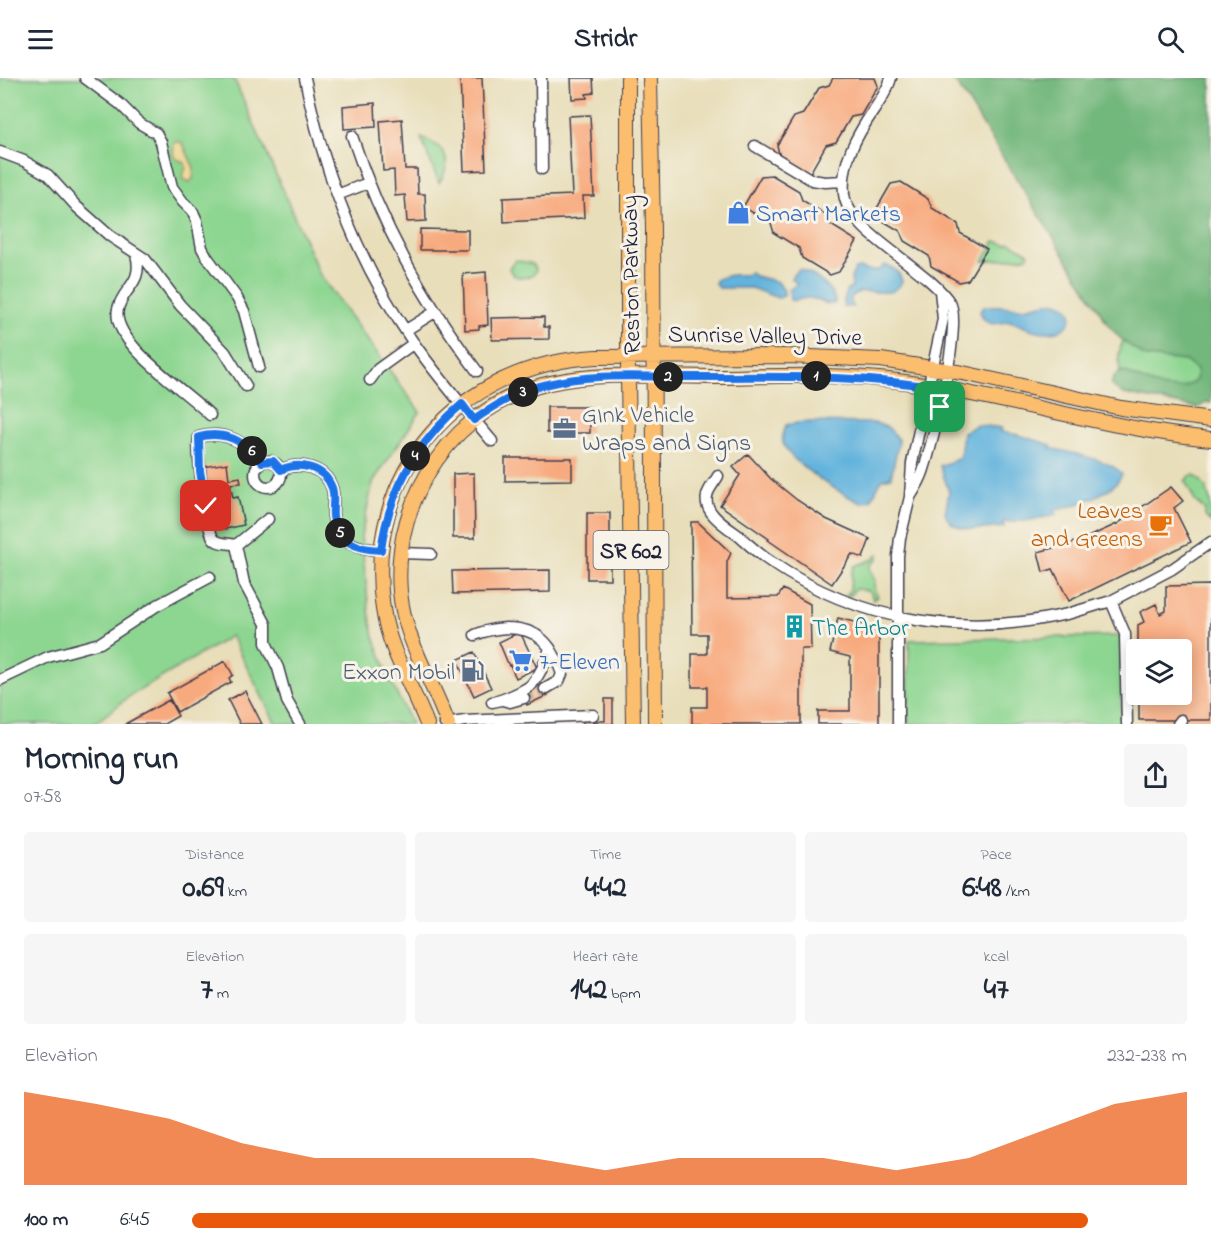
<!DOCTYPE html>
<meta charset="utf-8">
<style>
body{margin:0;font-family:"Indie Flower",sans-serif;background:#f6f6f7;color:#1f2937;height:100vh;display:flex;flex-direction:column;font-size:22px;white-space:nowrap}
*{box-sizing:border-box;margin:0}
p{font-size:20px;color:#747a83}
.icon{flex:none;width:33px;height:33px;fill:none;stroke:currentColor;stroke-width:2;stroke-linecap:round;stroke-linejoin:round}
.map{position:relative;height:646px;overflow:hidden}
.side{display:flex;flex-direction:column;background:#fff;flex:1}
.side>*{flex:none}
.buttons{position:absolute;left:1126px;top:561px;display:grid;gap:12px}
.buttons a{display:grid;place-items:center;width:66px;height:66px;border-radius:6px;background:#fff;box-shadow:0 3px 15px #0003;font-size:30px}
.pin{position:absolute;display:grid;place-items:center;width:51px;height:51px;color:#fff;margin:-26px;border-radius:12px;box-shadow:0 3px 9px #0006}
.km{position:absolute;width:30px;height:30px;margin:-15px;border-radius:50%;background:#222;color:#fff;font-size:16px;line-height:30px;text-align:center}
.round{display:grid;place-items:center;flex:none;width:63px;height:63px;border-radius:6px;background:#f6f6f7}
.head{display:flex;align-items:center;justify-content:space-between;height:102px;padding:0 24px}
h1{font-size:33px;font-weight:700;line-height:45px}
.figures{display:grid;grid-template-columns:repeat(3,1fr);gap:9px;height:102px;padding:6px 24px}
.figures div{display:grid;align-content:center;border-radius:6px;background:#f6f6f7;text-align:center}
.figures b{font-size:30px;font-weight:700}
.figures small{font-size:16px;font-weight:400}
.figures p{font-size:16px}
.chart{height:168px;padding:12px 24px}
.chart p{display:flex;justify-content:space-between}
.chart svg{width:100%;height:108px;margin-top:6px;fill:#ea580c;opacity:.7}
ul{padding:0 24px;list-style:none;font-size:20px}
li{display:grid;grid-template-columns:96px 72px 1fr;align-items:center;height:45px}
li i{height:15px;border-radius:8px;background:#ea580c}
header{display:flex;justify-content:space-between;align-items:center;height:78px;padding:0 24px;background:#fff;font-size:27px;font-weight:700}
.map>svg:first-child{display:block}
.green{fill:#8dd691;stroke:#587c66;stroke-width:1.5}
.forest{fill:#72b77b;stroke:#4a6c5b;stroke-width:1.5}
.sand{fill:#eeda9e;stroke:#887e6c;stroke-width:1.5}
.water{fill:#62b3dd;stroke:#426a8c;stroke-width:1.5}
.building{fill:#f8aa7f}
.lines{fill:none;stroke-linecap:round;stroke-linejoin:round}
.minor-tunnel{stroke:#c0b8a1;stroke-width:10;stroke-dasharray:10 5;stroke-linecap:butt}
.minor-casing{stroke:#403e4e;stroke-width:13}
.major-casing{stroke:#403e4e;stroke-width:16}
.minor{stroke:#fff;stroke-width:10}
.major{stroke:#fbbd6e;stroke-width:14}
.route-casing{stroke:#fff;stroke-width:12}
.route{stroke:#1a73e8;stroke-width:8}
.labels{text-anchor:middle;stroke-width:6;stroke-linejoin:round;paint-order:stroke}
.shield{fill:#f7f3e8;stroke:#62616f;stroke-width:1.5}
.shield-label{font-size:22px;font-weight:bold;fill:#22223b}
.shop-label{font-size:24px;fill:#366cbe;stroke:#f7f3e8;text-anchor:start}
.street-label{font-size:24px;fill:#22223b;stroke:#f7f3e8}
.service-label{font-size:24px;fill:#4e5e75;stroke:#f7f3e8;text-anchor:start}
.food-label{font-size:24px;fill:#c56008;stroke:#f7f3e8;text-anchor:end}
.culture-label{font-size:24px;fill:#0d838f;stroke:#f7f3e8;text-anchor:start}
</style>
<header><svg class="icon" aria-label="menu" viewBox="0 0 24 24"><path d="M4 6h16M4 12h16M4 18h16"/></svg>Stridr<svg class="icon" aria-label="search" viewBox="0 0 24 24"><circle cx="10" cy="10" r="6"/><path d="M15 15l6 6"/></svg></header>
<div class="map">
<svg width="1211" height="646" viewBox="0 0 1211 646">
<rect width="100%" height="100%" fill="#f7f3e8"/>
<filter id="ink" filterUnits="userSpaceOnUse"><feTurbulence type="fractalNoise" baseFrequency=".0167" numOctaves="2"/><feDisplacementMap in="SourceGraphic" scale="12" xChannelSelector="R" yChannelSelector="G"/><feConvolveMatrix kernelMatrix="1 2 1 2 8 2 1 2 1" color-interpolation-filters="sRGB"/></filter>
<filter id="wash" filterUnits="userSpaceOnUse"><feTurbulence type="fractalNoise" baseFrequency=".008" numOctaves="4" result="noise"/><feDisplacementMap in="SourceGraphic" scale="24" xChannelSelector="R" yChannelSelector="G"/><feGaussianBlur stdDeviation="1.35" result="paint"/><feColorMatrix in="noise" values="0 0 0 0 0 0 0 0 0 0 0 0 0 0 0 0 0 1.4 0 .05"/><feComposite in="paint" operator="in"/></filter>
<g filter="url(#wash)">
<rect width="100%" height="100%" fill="#e8deba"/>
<path class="green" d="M0 0H231L235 3 320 197 420 334 373 404 361 458 369 533 374 559 389 599 411 646H276L231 558 130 618 94 646H0Z
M421 60C445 68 454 82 439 105Z
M995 163 1006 166 1010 164 1029 175 1027 179 983 183Z
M516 182 533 186 536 191 535 195C526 202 513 202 509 190Z
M1125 260 1190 280 1202 294 1188 320 1121 297C1117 284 1118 271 1125 260Z
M1194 397C1211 408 1211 427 1211 445L1205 438V432L1195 423 1185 403 1190 398Z
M878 476 877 482 872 485 869 490 875 503 874 510 878 519 873 522 871 515 867 512 855 511 850 518 846 516 850 512 851 497 854 488 873 481Z
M1121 558 1122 646H908L909 562Z"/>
<path class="forest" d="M949 0H1211V325L1207 324 1198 330 1123 316 1111 307 1114 298 1122 293C1146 303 1173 321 1196 302L1197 292 1185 283 1145 279 1120 260 1109 248 957 6Z"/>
<path class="sand" d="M174 64H180L183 66 194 90 193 101 189 104 182 100 186 89 185 85 175 80 173 76Z"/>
<path class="water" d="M885 187C893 189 901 195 902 204 892 223 871 209 857 215 854 216 852 219 850 221L853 229 843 228 846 213 852 209 851 200 855 191 859 190C868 193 878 195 885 187Z
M799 191C812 195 836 211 835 225 826 228 820 222 810 220 803 219 797 224 790 222L789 212 797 206 792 201V198Z
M750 194 755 198 778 204 784 213V218L778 220 751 210H719L715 206 716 202C725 197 735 196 746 197Z
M1056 224C1080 229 1074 253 1050 254 1035 255 1023 248 1010 243 996 246 985 250 980 233L983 229C996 225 1008 230 1022 230 1034 229 1044 224 1056 224Z
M804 344 876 345 889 350 899 363 891 399 882 401 871 422 861 425C842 416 789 385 783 365 781 359 784 352 786 347Z
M977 347 1002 350 1001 354 1019 357 1051 367 1050 370C1068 374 1112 382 1122 396 1115 415 1073 429 1055 432L1056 437 1026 443 1003 444 1004 449C986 451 952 457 945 435L949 414 940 388 960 380 963 354Z"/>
<g id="blocks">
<path class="building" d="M460 0H482L486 92 464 93Z
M571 0H593L594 15 586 16 587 20 572 21Z
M833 0H875L878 8 861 37 851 39 836 64 826 67 810 95 779 76 777 67 794 39 803 36 819 10 829 7Z
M375 25 376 49 344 51 343 28Z
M590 37 594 118H583L584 140 504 144 503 120 572 117 568 38Z
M402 41 405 91H417L418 116H425L426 143 407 144 405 117 395 118 394 92 383 93 380 43Z
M772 97 799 113 802 122 828 138 831 147 857 163 839 194 830 197 802 180 799 170 774 155 771 145 743 129 761 98Z
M901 104 928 121 932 130 958 146 960 155 987 171 968 202 959 204 931 188 929 178 904 163 900 153 873 137 891 106Z
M420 151 468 152V172H420Z
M486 194 488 247 479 248V251L465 252 463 196Z
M544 239V249H549V261L492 262 491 240Z
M547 329H590V355H547Z
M748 376 771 401 797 422 826 441 870 461 863 480 852 476 832 506 768 462 769 461 720 427 740 397 733 389Z
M505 380H572V402L505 403Z
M227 385 229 401 240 399 241 405 230 406 233 420 238 419 244 447 225 451 220 423 210 425 203 389Z
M474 395 475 460H453V396Z
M1171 409 1183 423 1174 430 1191 464 1069 523 1053 491 1043 494 1038 474 1079 463 1117 446Z
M587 435H610V501H587Z
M691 444H698L731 475 727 484V520L778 519 783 511 810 526 811 571H801V646H692V629H707V609H692V576H707V556H692Z
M550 492V514L453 516 452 493Z
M1211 507V642H1139V616H1182V572H1138V547L1144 544 1140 534 1156 526 1160 536 1166 533V508Z
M838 540 879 550V646H818V633H850V579L830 574Z
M520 554 537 590 516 600 510 587 509 588 499 564Z
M474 574 491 610 474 618 457 582Z
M225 583 233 597 229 600 231 604 177 634 167 615Z
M544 606 548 617 527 627 522 616Z
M245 613 262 646H240L228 622Z
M605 621H613V646H583V643H605Z
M169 622 178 638 164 646H125Z"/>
</g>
</g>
<g filter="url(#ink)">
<use href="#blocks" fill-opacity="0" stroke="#403e4e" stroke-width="1.5"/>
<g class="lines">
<path class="minor-tunnel" d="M524 620 545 611"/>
<defs>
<path id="minor" d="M85 0 120 26 139 45 156 55 161 64 172 109 183 124 193 134 197 143 202 170 207 179 237 220 244 233 259 289
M305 0C323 94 358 184 413 264 437 298 465 331 492 363
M541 0 542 91
M891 0C888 12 881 21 874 32 857 57 841 84 844 116 849 156 926 188 950 225 963 245 932 368 923 394 920 403 915 411 910 419
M352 58C382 149 420 216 477 293
M755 68 812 102 825 104 844 103
M0 74 24 83 48 97 77 129 110 158 145 181 180 227 225 274 246 308
M337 117 368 105
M136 176C144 206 123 209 118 231 110 265 187 313 210 337
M406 252 435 234
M370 302 378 291 414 265
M255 396a13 13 0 1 1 26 0a13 13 0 1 1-26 0Z
M262 384C245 364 226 352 199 359 196 372 206 452 214 461 218 466 229 465 236 467L268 441
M281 392C299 383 325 389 332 410 335 418 332 428 333 438 336 465 358 471 381 472
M718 398C715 404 708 411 707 418 703 435 727 449 739 458 749 467 760 477 771 484 859 544 964 560 1067 536 1082 532 1097 527 1111 523
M236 467 244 505 266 546V565L278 590 287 623 300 646
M400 475 431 476
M475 557C486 552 494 551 506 550 539 550 552 566 562 596L559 603 545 611
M0 602 48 579 100 565 156 528 210 499
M502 622 510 624 524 620
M492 624C501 623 527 612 532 606 540 596 547 581 550 570
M445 646 465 643 593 637
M898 646V478L900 460 910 419 912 385 943 241 940 213
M1127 646 1125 556 1111 523 1172 491 1211 464
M1178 646 1181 642"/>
<path id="major" d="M628 0V299L633 646
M650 0 653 151 655 646
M427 646C412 607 389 573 383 531 362 394 460 286 596 279L787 278 881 282 963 295 1121 330 1211 342
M448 646C432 601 404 562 400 513 392 419 456 326 550 305 604 293 663 299 719 299 781 298 843 295 905 304 1008 319 1107 351 1211 361"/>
</defs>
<use href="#minor" class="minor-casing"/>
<use href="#major" class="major-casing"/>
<use href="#minor" class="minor"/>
<use href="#major" class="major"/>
</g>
</g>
<g class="lines" filter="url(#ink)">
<defs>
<path id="route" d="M206 428 200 393 199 359C226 352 246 364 262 384L273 383 281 392C299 383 325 389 332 410 335 418 332 429 333 438 336 465 358 471 381 472 389 413 417 364 462 326L474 342C497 326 520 312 548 306 593 295 642 299 689 299 776 299 858 296 944 311L940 329"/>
</defs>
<use href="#route" class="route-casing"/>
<use href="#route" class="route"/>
</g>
<defs>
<symbol id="shop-bare" viewBox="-9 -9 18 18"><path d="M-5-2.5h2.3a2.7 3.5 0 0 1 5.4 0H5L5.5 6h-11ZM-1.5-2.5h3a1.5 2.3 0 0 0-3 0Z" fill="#3f7fe0" stroke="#f7f3e8" stroke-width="2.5" paint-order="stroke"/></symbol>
<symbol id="office-bare" viewBox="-9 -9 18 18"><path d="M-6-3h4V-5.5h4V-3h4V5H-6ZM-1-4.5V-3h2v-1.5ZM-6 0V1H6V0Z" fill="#5c6f8a" stroke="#f7f3e8" stroke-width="2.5" paint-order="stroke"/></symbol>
<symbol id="cafe-bare" viewBox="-9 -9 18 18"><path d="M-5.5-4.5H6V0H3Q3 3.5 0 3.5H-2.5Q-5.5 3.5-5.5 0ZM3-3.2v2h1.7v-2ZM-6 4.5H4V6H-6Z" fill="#e8710a" stroke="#f7f3e8" stroke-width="2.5" paint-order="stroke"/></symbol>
<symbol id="building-bare" viewBox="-9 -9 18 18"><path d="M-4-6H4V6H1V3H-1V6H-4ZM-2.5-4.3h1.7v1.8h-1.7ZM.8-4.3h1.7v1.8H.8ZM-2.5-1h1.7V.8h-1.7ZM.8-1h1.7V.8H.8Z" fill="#0f9aa8" stroke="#f7f3e8" stroke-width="2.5" paint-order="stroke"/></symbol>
<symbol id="supermarket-bare" viewBox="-9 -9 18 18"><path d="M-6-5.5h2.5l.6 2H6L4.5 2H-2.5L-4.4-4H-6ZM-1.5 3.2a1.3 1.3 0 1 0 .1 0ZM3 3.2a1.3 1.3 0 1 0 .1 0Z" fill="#3f7fe0" stroke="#f7f3e8" stroke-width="2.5" paint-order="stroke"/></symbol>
<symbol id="fuel-bare" viewBox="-9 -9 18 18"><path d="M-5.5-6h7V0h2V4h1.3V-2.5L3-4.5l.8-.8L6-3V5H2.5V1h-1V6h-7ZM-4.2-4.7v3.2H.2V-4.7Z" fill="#5c6f8a" stroke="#f7f3e8" stroke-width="2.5" paint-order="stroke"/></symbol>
</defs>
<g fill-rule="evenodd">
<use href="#shop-bare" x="722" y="118" width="33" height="33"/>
<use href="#office-bare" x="548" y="334" width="33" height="33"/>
<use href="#cafe-bare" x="1144" y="430" width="33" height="33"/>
<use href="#building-bare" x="778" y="532" width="33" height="33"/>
<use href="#supermarket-bare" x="504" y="566" width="33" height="33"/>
<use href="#fuel-bare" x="456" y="576" width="33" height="33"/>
</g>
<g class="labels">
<rect class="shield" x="593.5" y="453" width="75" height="38" rx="4.5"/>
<g class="shield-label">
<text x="631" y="480">SR 602</text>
</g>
<g class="shop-label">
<text x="756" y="143">Smart Markets</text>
<text x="539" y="591">7-Eleven</text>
</g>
<g class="street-label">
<text transform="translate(630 197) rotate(-91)" y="8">Reston Parkway</text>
<text transform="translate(765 257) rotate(1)" y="8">Sunrise Valley Drive</text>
</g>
<g class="service-label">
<text x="582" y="344">GInk Vehicle<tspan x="582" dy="28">Wraps and Signs</tspan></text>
<text x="455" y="601" text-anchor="end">Exxon Mobil</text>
</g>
<g class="food-label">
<text x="1143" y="440">Leaves<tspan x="1143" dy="28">and Greens</tspan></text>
</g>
<g class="culture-label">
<text x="812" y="557">The Arbor</text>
</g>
</g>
</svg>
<div class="buttons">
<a><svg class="icon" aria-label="layers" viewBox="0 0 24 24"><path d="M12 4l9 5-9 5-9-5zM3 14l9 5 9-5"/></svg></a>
</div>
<div class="pin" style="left:940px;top:329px;background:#1e9e55"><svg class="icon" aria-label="arrive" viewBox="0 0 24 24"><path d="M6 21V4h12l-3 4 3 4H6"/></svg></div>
<div class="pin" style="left:206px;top:428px;background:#d93025"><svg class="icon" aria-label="check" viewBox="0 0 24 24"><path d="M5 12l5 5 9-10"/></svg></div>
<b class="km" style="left:816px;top:298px">1</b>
<b class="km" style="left:668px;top:299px">2</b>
<b class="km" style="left:523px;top:314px">3</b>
<b class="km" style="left:415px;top:378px">4</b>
<b class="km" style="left:340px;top:455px">5</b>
<b class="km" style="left:252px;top:373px">6</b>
</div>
<section class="side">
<div class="head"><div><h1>Morning run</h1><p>07:58</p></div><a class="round"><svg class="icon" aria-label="share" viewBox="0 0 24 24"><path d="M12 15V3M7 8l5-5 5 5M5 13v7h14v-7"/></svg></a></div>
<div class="figures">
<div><p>Distance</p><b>0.69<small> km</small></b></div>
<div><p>Time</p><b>4:42</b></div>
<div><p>Pace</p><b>6:48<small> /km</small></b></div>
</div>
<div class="figures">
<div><p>Elevation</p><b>7<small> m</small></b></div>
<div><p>Heart rate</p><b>142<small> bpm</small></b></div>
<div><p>kcal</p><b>47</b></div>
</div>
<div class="chart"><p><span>Elevation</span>232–238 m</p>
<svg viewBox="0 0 160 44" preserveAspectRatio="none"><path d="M0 44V6L10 11L20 17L30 27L40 33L50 33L60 33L70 33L80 38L90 33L100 33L110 33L120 38L130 33L140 22L150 11L160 6V44z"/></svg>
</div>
<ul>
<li><b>100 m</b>6:45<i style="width:90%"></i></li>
</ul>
</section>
